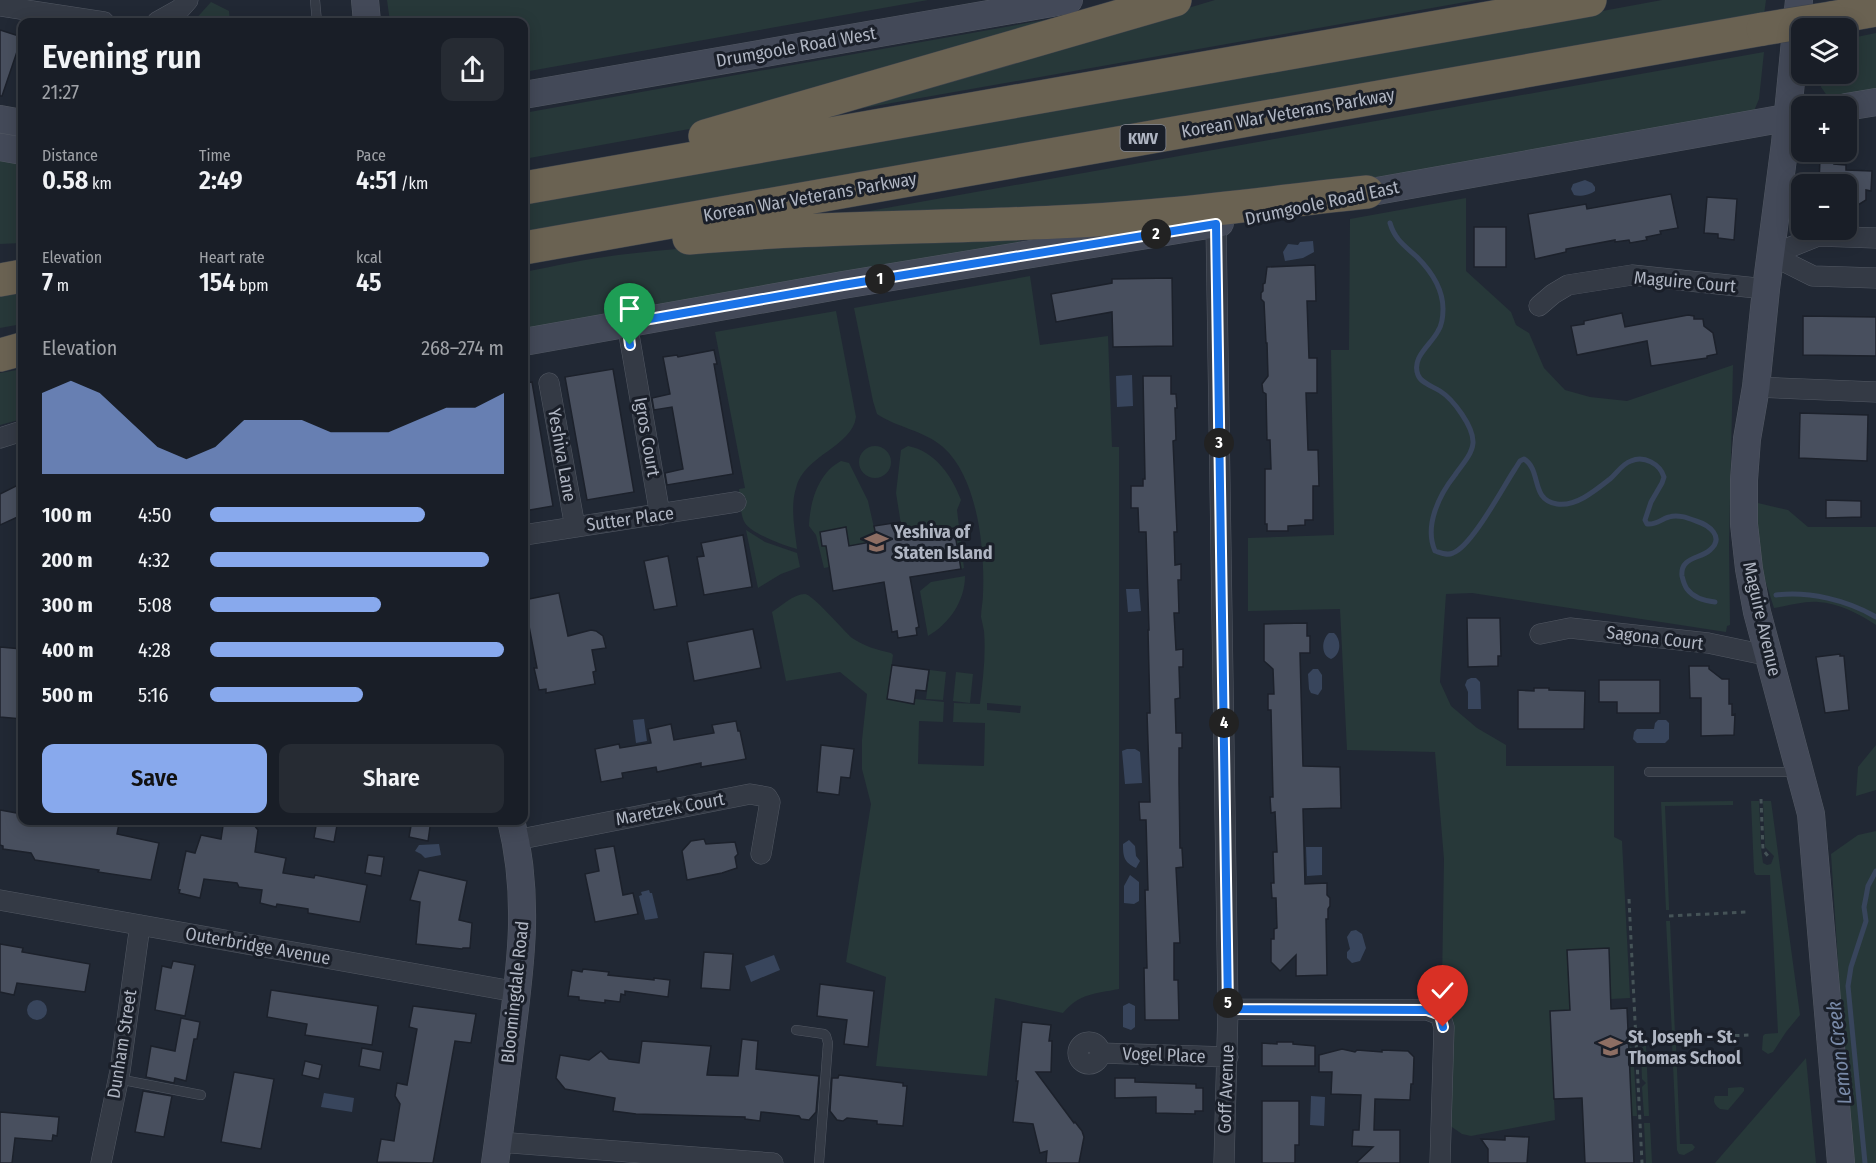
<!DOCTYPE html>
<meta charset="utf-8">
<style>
body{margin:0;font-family:"Fira Sans Condensed",sans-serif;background:#262b33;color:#f1f3f6;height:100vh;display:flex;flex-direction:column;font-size:22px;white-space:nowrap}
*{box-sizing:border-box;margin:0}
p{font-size:20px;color:#9fa2a7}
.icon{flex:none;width:33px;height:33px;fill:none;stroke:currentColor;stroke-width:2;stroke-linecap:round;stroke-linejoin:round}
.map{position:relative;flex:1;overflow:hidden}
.sheet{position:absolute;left:18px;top:18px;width:510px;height:807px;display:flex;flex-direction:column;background:#191e27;border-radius:12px;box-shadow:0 3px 15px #0003,0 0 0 2px #373c44}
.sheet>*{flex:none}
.controls{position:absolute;left:1791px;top:18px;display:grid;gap:12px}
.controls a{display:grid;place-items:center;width:66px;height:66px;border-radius:12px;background:#191e27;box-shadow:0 3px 15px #0003,0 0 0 2px #373c44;font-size:30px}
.pin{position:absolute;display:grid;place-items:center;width:51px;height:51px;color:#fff;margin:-62px -26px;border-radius:50% 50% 50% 0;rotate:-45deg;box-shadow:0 0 6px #0007}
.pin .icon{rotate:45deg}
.km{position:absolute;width:30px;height:30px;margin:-15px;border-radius:50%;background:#222;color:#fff;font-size:16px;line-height:30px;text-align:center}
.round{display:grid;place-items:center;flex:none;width:63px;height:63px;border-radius:12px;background:#262b33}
.summary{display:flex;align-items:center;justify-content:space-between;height:102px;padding:0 24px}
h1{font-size:33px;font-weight:600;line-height:45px}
.figures{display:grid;grid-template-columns:repeat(3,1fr);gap:9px;height:102px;padding:6px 24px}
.figures div{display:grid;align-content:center}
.figures b{font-size:26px;font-weight:600}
.figures small{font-size:16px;font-weight:400}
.figures p{font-size:16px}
.chart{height:168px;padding:12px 24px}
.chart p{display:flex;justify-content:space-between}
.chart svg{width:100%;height:108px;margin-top:6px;fill:#88a9ed;opacity:.7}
.cta{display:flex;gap:12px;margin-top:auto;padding:12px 24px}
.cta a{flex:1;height:69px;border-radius:12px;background:#88a9ed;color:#111;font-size:24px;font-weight:600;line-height:69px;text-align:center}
.cta a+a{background:#262b33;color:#f1f3f6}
ul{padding:0 24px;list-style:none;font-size:20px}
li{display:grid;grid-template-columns:96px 72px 1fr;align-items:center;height:45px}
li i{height:15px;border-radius:8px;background:#88a9ed}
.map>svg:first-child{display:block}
.green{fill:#273839;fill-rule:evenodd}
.water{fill:#38455c}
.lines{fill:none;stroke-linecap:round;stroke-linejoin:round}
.stream{stroke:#38455c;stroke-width:5}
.building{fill:#484f5e;stroke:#1c212b;stroke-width:1.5}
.lane-casing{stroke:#525863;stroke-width:10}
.street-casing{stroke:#525863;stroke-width:21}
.secondary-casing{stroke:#525863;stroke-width:28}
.highway-casing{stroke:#3c424c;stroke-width:34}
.path{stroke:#455357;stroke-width:3;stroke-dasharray:4.5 4.5;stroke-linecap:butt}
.lane{stroke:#343a45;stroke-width:9}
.street{stroke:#343a45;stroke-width:20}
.secondary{stroke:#434958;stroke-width:27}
.highway{stroke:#6a6252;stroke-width:33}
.highway-bridge-casing{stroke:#3c424c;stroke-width:34;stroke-linecap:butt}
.highway-bridge{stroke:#6a6252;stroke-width:33}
.route-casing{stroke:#fff;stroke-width:12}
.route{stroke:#1a73e8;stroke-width:8}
.labels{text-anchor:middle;stroke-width:6;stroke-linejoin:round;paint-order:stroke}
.shield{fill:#1a1f29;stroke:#828894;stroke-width:1.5}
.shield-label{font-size:16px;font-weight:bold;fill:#afb5c2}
.street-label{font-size:18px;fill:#afb5c2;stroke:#1a1f29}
.poi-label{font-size:18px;font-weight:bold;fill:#afb5c2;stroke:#1a1f29;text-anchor:start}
.water-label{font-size:20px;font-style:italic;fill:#798aa8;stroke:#1a1f29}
</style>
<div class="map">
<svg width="1876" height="1163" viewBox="0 0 1876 1163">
<rect width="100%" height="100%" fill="#212834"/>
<path class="green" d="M387 0H928L524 72V22H390Z
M1215 0H1477L835 113Z
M1662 0H1766L1764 15 524 239V201L1430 43Z
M211 2 229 11 230 22H193Z
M1044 20 1045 30 728 122 524 159V113Z
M1876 33V89L1828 97 1821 87 1822 74H1846L1847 39Z
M1764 52 1759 99 1754 111 1241 201 858 213Z
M0 157 22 162V243L0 244Z
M1466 198V271L1511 312 1516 325 1529 333 1544 368 1565 390 1590 397 1627 401 1733 365 1729 544 1730 625 1727 626 1726 632 1472 593 1446 594 1440 682 1451 706 1477 728 1506 745V766H1614V837L1622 841 1630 998 1611 999 1608 948 1567 950 1570 1010 1550 1012 1555 1120 1471 1136 1462 1134 1449 1125V1022L1442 983 1444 859 1435 752 1347 750 1340 609 1248 611V538L1334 535 1331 350H1349L1350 219Z
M1019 235 1020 242 524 329V272C555 266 586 259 618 255 751 239 885 239 1019 235Z
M1030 276 1040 345 1108 336 1112 447H1119V989C1094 994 1080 993 1063 1013L995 998 987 1076 876 1066 886 977 846 962 871 804 862 769V740L867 694 840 672 786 681 772 612C781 606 794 594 805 594 812 594 843 630 852 638 864 646 877 650 891 653L893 655 887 699 914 704 915 699 944 702 943 722 919 721 918 764 984 766 985 723 953 722 954 703 980 704C983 679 986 655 984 631 983 626 982 621 981 617 981 609 983 602 983 594 985 550 978 478 943 447 923 430 898 428 877 414L873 401 854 308ZM987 703 1021 706 1020 713 987 710Z
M22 290V324L0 328V294Z
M836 311 856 417C852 447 804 455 796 488 790 507 795 530 797 549 785 546 752 534 745 523 740 515 740 499 739 489L745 488 715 332Z
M22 369V419L0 425V373Z
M859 462a16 16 0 1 1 32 0a16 16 0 1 1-32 0Z
M908 446C935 451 952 476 961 500L957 510 964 568 961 569 903 537 896 493 901 450Z
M841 461 849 463 868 501 877 541 827 550 829 567 824 568 816 535 809 526C810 502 818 473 841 461Z
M1758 503 1788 510 1808 527H1876V625C1860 614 1838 603 1818 602 1804 601 1788 606 1774 608L1759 561 1756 529Z
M746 530 765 542 797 553 800 567 781 574 758 588Z
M965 576C965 601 949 624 928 636L920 591 931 582Z
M930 670 946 672 943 700 926 699Z
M956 672 973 674 970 703 953 701Z
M1876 745V790L1856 796 1858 767Z
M1733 801V805L1665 806 1669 907V910H1666L1661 802Z
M1751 801H1759L1761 848 1763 863 1767 865 1771 864 1774 856 1765 847 1763 801H1771L1800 1015 1786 1032 1773 1052 1768 1054 1762 1050 1763 1036 1765 1034 1778 1033 1770 875H1756L1754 872Z
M1876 831V1163H1851L1831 854 1858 835Z
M1666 921H1670L1675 1034H1672Z
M1672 1044H1676L1680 1144H1692L1695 1147 1693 1150 1684 1155 1679 1154 1677 1150Z
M1629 1045 1633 1049 1637 1116H1632Z
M1646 1045 1649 1116H1644L1642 1087 1646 1083 1642 1079 1641 1051V1048Z
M1806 1058 1816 1163H1715Z
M1741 1087 1744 1088V1091L1728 1110 1720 1109C1716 1106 1712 1102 1715 1096H1728V1088Z
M1644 1123H1650L1652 1163H1646Z"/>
<path class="water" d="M1585 180 1592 183 1595 187V191C1590 195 1579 197 1574 195L1571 189 1573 184Z
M1313 241 1314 252 1303 258 1285 261 1283 252 1288 244 1298 245 1300 242Z
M1132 375 1133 406 1117 407 1116 376Z
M1126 589H1139L1141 611 1128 612Z
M1329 633H1334C1342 640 1341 655 1331 659 1321 656 1321 640 1329 633Z
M1313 669H1318L1322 675V689L1318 695 1311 693 1309 689 1308 674Z
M1471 678H1476L1480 682 1481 709H1468V692L1465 685 1467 680Z
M644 719 647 741 636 743 633 720Z
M1658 720H1666L1669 723V739L1665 743H1637L1633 739 1634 732 1637 729H1654L1655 723Z
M1127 749H1135L1140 752 1142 783 1125 784 1122 751Z
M1129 840 1135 846 1136 856 1140 861 1136 868C1124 862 1123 857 1123 844Z
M439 844 441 855 425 858 421 854 415 851 419 845Z
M1306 847H1322V875L1307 876Z
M1130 875 1139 882V901L1134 904 1124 903V886Z
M649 890 650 893H652L658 918 645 920 639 896 642 895 641 892Z
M1356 930 1362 934 1366 948 1360 961 1352 963 1347 958V952L1350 949 1347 937 1351 931Z
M774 955 780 970 751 982 745 966Z
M27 1010a10 10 0 1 1 20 0a10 10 0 1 1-20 0Z
M1129 1003 1135 1006V1027L1131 1030 1123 1027V1006Z
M324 1093 354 1098 352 1112 321 1107Z
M1311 1096 1325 1097 1324 1126 1310 1125Z"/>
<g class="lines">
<path class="stream" d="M1390 223C1395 240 1405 246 1417 257 1431 271 1443 289 1443 309 1443 316 1442 325 1438 331 1431 345 1411 357 1418 375 1421 383 1432 386 1440 391 1453 399 1474 427 1473 443 1472 455 1461 466 1455 475 1439 495 1424 526 1435 551 1441 553 1447 556 1453 553 1472 546 1503 487 1515 469L1520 461 1524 459C1542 470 1530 500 1557 504 1576 507 1596 490 1610 479 1617 473 1622 464 1631 461 1644 455 1660 464 1664 477L1662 483 1651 502 1645 520 1647 524C1657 525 1661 519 1669 517 1678 514 1688 518 1696 521 1709 525 1725 537 1710 550 1700 559 1680 557 1682 576 1683 580 1684 585 1687 589 1693 597 1705 601 1715 602
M1776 595C1809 591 1847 600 1876 617
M1865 1163 1848 986 1851 967 1866 921 1864 907 1866 897 1868 886 1876 871"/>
</g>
<path class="building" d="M0 30 22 37 2 96H0Z
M1820 158 1835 159 1834 164 1846 165V170L1872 171 1871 191 1866 190V200L1858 205H1846V184H1819Z
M1671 194 1678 228 1660 231 1661 234 1646 237 1647 240 1630 243 1629 240 1615 242V240L1566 249V252L1535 259 1528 214 1586 204 1587 209Z
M1707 197 1737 199 1734 240 1718 238V234L1704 233Z
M1474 227H1506V267H1474Z
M1315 265 1316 301H1307L1309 358H1317V393H1306L1308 450H1318L1319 486H1313V520H1305V525L1288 526V531H1267V524H1265V469H1271L1270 440H1267L1266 394 1263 392 1262 384 1268 376 1267 343H1266L1264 302 1261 299V293L1263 291V284L1265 283 1267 267Z
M1172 278 1173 346 1113 347 1112 312 1056 322 1051 294 1112 283V279Z
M1622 313 1625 327 1688 315 1694 316V319H1703L1704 326 1713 333 1717 354 1707 356V358L1651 366 1647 341 1577 355 1571 326 1584 324V321Z
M1803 316 1876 317V356L1803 355Z
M714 350 717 364H714L733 474 667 485 665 473 683 469 672 407 654 410 652 398 670 394 663 357 677 355 678 357Z
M613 369 634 492 587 500 565 377Z
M1143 376H1171V394H1176L1177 408H1175L1176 440 1173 441 1177 532H1174L1175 565 1181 564V580H1178L1179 613H1174L1176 650 1183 649V667H1179L1180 698 1175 699 1176 733H1182V748H1179V783L1180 848H1182L1183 867 1176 868 1180 943H1174V980H1178L1179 1020H1145L1144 968H1147L1145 890H1148L1146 820H1140L1139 802H1150L1147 713H1150L1148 630H1149L1146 532H1139L1138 508H1131V486H1143V479H1145Z
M532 382 553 506 524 511V383Z
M1800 413 1868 415 1867 461 1799 458Z
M22 483V515L0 525V494Z
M1826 500 1861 501V517L1826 518Z
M900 522 903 537 954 528 961 569 910 577 919 627 916 628 917 635 898 638 897 631 892 632 884 582 833 591 826 546H822L820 532 846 527 849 546 877 541 874 526Z
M743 535 752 587 704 595 697 557 704 556 701 543Z
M668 556 677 606 654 610 644 561Z
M559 593 568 636 591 630 596 631 603 636 606 648 592 650 596 671 593 672 595 684 546 693V689L539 690 534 668H537L524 600Z
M1467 618H1500L1501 656H1498V666L1468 667Z
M1307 623V636H1310V653H1300L1303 766 1340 767 1341 808 1303 809 1305 884 1327 883V895L1330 898V906L1328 909V919H1326L1327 975 1296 976V955L1280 971 1271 962V939H1274V929L1277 928 1276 898H1272L1271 883H1274L1273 852H1277L1275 812 1271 813 1270 797H1273L1271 710H1268V694H1274L1273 669 1264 661V624Z
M753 629 761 668 694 681 687 642Z
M0 647 22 649V719L0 717Z
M1840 654V656H1844L1849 710 1825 713 1816 657Z
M892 665 929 670 926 691 916 690 914 704 887 699Z
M1689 666H1709V669L1722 679H1729V704H1732V715L1735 714 1734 735 1701 736V698H1690Z
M1599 680H1660V713H1617V702H1599Z
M1534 688H1549V690L1585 691 1584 729H1518V690L1534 691Z
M736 721 738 731H740L746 759 701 767V763L657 772 656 767 622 773 623 778 601 782 595 749 619 744 620 748 651 743 648 729 671 724 674 740 714 733 712 725Z
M821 745 854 749 850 778 841 777 839 795 817 792Z
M0 810 22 814V820H97L119 824 117 834 159 843 151 880 98 872 99 870 35 860 31 853 3 849V846L0 845Z
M317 820H338L334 842 314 838Z
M412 820H431L428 841 409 837Z
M228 822 254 825 258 830 255 852 286 858 283 873 314 878 315 875 367 885 360 922 308 913V909L277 904 276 907 260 903 262 890 239 887 237 883 204 879 200 898 179 893 180 890 178 889 186 851 195 853 201 835 221 839 223 826Z
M704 839 706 844 735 842 738 854 735 857 737 868 722 873 687 880 682 851 691 841Z
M614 846 623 895 633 893 638 914 595 922 585 874 599 871 595 849Z
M368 855 384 857 381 876 365 873Z
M419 870 467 881 459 920 472 923 470 948H463L462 949 416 944 420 902 410 900Z
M0 944 23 948 22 952 90 964 85 992 17 983 14 995 0 992Z
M1609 948 1611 1009 1627 1008 1634 1163H1585L1582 1098 1554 1099 1550 1011 1570 1010 1567 950Z
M704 952 733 954 730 990 701 988Z
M173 961 195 965 185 1016 155 1010 162 966 171 968Z
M583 969 609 972 608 975 654 980V978L670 980 668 997 625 991V995L621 994 620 1002 605 1000V1003L579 1000V997L568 996 572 970 582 972Z
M820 984 874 991 868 1047 844 1044 847 1020 817 1016Z
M271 990 378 1006 372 1045 305 1035 307 1024 267 1017Z
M413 1006 476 1014 471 1043 455 1041 433 1163 377 1162 381 1139 394 1141 400 1104 395 1096 397 1083 407 1085 417 1029 409 1027Z
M181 1018 200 1022 197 1039H194L186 1081 175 1078 174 1083 146 1077 151 1046 175 1051Z
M1022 1022 1051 1025 1049 1041H1052L1051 1072H1036L1074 1123 1075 1122 1082 1131 1084 1137 1079 1163H1046L1047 1151 1040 1153 1033 1124 1013 1122 1018 1081H1016Z
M742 1039 758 1041 756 1069 819 1076 816 1112 809 1120 801 1119 799 1116 761 1112 760 1121 745 1119V1117L636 1114 613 1111 615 1098 565 1089 556 1078 560 1055 589 1060 601 1051 609 1059 639 1063 642 1041 711 1046 707 1075 738 1076Z
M1277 1042H1293V1044L1315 1046V1066H1262V1043L1277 1044Z
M362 1048 383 1052 380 1070 359 1066Z
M1342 1049 1355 1052 1357 1050 1382 1052V1050L1408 1051 1414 1057 1413 1084H1411L1410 1100 1375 1099 1374 1130H1400V1163H1356L1373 1147 1352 1146 1353 1130H1359L1361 1095 1331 1094 1332 1072H1319V1055Z
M305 1061 322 1065 319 1079 302 1075Z
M234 1072 274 1079 261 1149 221 1142Z
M839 1075 903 1083V1086H907L903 1126 877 1124V1121L847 1118 843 1121 837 1120 830 1111 832 1078H838Z
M1115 1078H1135V1082L1196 1084V1088H1203V1111H1195V1114L1156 1113V1097L1115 1098Z
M143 1091 172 1096 164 1137 135 1132Z
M1262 1101H1299V1145H1295V1163H1262Z
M0 1112 59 1117 57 1136 53 1135 52 1141 15 1138 12 1163H0Z
M1505 1136 1529 1137 1527 1163H1488V1149L1481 1139 1505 1140Z"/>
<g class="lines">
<defs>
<path id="lane" d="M315 0 317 22
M1649 772H1796
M796 1030 824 1034 826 1036 828 1043 819 1163
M118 1079 201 1095"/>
<path id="street" d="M0 6 104 22
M157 22 180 9 188 0
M1216 224 1228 1009 1224 1163
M1771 255 1813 276 1876 278
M1771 255 1818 236 1876 238
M1539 306 1553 294 1568 285 1632 275 1766 289
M627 323 660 515
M549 383 575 527
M1756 387 1876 392
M0 438 22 431
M524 535 736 502
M1540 634 1570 628 1708 643 1770 656
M516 840 750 794 767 797 770 802 761 854
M0 900 517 992
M1228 1009 1427 1010 1440 1015 1444 1027 1440 1163
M1078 1053a11 11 0 1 1 22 0a11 11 0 1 1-22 0Z
M1100 1053 1228 1057
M498 1142 773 1163
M101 1163 120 1071 140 925"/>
<path id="secondary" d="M365 0 367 22
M1799 0 1785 143 1766 289 1756 387 1747 439 1744 480V524L1749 569 1757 612 1811 814 1841 1163
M524 95 1069 0
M1846 107 1876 102
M0 119 22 123
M0 147 22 151
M1349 196 1802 115
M524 342 843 285 1220 223
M495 1163C501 1122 506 1081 511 1040 521 964 530 896 511 820"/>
<path id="highway" d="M1831 18 1876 10
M705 136 1175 0
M524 188 1590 0
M689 238C811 227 934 228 1056 222 1160 218 1263 203 1367 192
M524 248 1763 29
M0 280 22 276
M0 355 22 349"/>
</defs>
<use href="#lane" class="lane-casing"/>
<use href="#street" class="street-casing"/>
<use href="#secondary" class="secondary-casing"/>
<use href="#highway" class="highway-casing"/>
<path class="path" d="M1761 799 1763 850 1768 856
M1629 899 1642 1163
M1669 916 1746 912
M1672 1038 1751 1035"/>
<use href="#lane" class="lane"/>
<use href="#street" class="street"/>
<use href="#secondary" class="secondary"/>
<use href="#highway" class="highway"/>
<defs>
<path id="highway-bridge" d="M1763 29 1831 18"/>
</defs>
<use href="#highway-bridge" class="highway-bridge-casing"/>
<use href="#highway-bridge" class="highway-bridge"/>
</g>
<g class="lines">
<defs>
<path id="route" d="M630 345 627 323 843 285 1216 224 1228 1009 1427 1010 1440 1015 1443 1027"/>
</defs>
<use href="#route" class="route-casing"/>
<use href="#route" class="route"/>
</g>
<defs>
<symbol id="school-bare" viewBox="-9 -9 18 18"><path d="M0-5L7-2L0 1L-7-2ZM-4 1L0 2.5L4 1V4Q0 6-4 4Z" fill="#8d6e63" stroke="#1a1f29" stroke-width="2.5" paint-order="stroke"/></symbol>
</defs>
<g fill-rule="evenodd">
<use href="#school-bare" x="860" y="526" width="33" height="33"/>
<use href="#school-bare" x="1594" y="1030" width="33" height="33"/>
</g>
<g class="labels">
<rect class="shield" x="1120.5" y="125" width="45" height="26" rx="4.5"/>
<g class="shield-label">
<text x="1143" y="144">KWV</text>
</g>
<g class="street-label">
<text transform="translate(796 47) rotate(-10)" y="6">Drumgoole Road West</text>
<text transform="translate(1288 113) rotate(-10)" y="6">Korean War Veterans Parkway</text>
<text transform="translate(810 197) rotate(-10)" y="6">Korean War Veterans Parkway</text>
<text transform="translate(1322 203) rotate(-12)" y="6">Drumgoole Road East</text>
<text transform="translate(1685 282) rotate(5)" y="6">Maguire Court</text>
<text transform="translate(647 437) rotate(80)" y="6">Igros Court</text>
<text transform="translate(562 455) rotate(80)" y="6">Yeshiva Lane</text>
<text transform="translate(630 519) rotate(-8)" y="6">Sutter Place</text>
<text transform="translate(1762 619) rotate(77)" y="6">Maguire Avenue</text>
<text transform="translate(1655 638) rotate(7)" y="6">Sagona Court</text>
<text transform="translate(670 809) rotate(-11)" y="6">Maretzek Court</text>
<text transform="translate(258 946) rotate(10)" y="6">Outerbridge Avenue</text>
<text transform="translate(515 992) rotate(-84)" y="6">Bloomingdale Road</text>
<text transform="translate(122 1044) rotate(-81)" y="6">Dunham Street</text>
<text transform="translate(1164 1055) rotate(2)" y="6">Vogel Place</text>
<text transform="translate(1226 1089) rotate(-88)" y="6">Goff Avenue</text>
</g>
<g class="poi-label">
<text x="894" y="538">Yeshiva of<tspan x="894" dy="21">Staten Island</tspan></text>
<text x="1628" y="1043">St. Joseph - St.<tspan x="1628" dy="21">Thomas School</tspan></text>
</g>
<g class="water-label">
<text transform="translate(1839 1053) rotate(-96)" y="7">Lemon Creek</text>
</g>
</g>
</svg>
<div class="controls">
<a><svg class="icon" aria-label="layers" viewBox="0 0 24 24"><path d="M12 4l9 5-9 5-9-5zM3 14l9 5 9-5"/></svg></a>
<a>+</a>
<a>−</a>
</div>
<div class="pin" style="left:630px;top:345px;background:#1e9e55"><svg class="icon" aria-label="arrive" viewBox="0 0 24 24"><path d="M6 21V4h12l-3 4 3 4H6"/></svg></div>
<div class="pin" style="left:1443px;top:1027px;background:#d93025"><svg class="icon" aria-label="check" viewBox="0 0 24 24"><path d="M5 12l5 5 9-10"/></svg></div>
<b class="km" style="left:880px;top:279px">1</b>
<b class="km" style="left:1156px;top:234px">2</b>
<b class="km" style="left:1219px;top:443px">3</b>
<b class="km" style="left:1224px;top:723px">4</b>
<b class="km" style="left:1228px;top:1003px">5</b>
<section class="sheet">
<div class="summary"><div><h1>Evening run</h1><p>21:27</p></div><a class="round"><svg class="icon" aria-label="share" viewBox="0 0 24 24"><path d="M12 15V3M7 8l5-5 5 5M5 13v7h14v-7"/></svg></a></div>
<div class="figures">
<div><p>Distance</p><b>0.58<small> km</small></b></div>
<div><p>Time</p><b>2:49</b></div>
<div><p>Pace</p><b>4:51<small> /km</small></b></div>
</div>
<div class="figures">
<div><p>Elevation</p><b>7<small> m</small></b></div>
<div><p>Heart rate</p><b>154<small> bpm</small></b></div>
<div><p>kcal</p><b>45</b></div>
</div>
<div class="chart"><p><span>Elevation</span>268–274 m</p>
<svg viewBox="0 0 160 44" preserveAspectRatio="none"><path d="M0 44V11L10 6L20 11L30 22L40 33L50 38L60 33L70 22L80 22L90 22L100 27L110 27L120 27L130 22L140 17L150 17L160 11V44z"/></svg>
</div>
<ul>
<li><b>100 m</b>4:50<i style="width:73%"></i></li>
<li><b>200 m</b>4:32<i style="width:95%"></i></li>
<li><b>300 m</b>5:08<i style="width:58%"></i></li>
<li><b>400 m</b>4:28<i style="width:100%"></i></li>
<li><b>500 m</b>5:16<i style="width:52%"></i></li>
</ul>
<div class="cta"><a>Save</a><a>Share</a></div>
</section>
</div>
